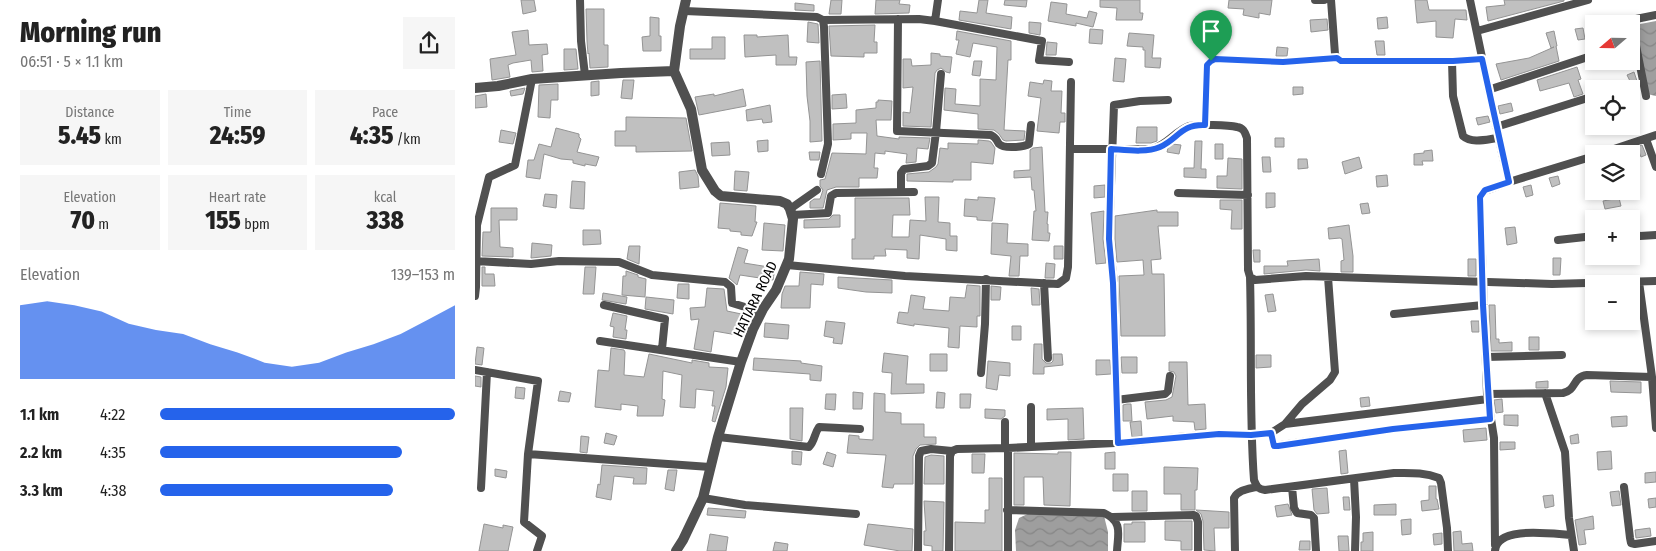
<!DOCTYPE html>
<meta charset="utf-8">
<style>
body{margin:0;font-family:"Fira Sans Condensed",sans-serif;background:#f6f6f6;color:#222;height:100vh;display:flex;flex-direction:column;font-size:19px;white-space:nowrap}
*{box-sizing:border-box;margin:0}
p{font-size:16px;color:#767676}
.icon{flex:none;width:28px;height:28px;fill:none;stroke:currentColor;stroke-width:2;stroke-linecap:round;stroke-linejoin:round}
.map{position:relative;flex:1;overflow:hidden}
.drawer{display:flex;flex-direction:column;background:#fff;width:475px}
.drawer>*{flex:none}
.needle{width:32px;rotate:250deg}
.tools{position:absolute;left:1110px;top:15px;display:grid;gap:10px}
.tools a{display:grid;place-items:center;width:55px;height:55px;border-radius:0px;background:#fff;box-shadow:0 2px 8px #0003;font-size:25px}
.pin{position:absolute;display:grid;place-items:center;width:42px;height:42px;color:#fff;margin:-51px -21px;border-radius:50% 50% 50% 0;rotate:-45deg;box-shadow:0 0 5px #0007}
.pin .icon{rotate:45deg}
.round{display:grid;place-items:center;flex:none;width:52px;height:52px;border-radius:0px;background:#f6f6f6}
.head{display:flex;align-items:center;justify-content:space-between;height:85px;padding:0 20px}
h1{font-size:28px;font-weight:800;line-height:38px}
.metrics{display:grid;grid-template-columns:repeat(3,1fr);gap:8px;height:85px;padding:5px 20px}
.metrics div{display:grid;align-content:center;border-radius:0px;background:#f6f6f6;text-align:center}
.metrics b{font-size:25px;font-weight:800}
.metrics small{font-size:14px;font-weight:400}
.metrics p{font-size:14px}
.chart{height:140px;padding:10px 20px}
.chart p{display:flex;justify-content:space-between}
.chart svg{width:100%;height:90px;margin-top:5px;fill:#2563eb;opacity:.7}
ul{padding:0 20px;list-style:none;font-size:16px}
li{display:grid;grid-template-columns:80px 60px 1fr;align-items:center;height:38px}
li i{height:12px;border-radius:6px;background:#2563eb}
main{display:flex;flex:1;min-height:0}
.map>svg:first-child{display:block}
.water{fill:url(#water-waves)}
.building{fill:#c0c0c0;stroke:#949494}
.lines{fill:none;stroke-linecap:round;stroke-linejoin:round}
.minor{stroke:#505050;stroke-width:8}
.tertiary{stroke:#505050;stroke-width:10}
.route-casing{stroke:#fff;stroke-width:10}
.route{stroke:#2563eb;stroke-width:6}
.labels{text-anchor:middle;stroke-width:4;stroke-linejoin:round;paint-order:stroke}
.street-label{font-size:14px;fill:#000;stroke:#fff}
</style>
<main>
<section class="drawer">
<div class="head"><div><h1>Morning run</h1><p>06:51 · 5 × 1.1 km</p></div><a class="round"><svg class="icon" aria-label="share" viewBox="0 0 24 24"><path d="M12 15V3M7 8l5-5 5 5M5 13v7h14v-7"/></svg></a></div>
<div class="metrics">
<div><p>Distance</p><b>5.45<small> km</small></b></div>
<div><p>Time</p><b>24:59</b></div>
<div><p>Pace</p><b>4:35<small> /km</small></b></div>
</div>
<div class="metrics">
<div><p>Elevation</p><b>70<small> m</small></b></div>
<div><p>Heart rate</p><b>155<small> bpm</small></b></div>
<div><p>kcal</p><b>338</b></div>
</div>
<div class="chart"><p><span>Elevation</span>139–153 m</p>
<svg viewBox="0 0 160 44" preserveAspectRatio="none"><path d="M0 44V8L10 6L20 8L30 11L40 17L50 20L60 22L70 27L80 31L90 36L100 38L110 36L120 31L130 27L140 22L150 15L160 8V44z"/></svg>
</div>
<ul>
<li><b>1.1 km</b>4:22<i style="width:100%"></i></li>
<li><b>2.2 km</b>4:35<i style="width:82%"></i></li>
<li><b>3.3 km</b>4:38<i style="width:79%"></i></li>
</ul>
</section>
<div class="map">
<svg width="1181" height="551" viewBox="0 0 1181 551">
<defs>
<pattern id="water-waves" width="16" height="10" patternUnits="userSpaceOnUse" patternTransform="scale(1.25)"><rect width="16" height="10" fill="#9e9e9e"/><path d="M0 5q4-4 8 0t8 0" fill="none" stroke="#868686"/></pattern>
</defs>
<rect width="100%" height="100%" fill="#fff"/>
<path class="water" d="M1181 21V96L1172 94 1160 25Z
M559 511 629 516 633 532V551H541L540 530 544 518Z"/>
<path class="building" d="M46 0H59L61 11 48 14Z
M356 0H367L366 14H354Z
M401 0H425L424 4 435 5 434 13 400 14Z
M504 0H513L511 13 537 17 536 29 484 20 485 11 502 13Z
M530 0H552L551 7 529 5Z
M625 0H665V13H668L667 20H641L642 8 625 7Z
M754 0H797L795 15 784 13V18L768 15 769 9 753 8Z
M940 0H952L954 10H991L992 20 980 19 978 38 961 37V21L942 23Z
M1029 0H1089V1L1013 21 1011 7 1030 5Z
M576 2 592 4 591 14 612 18 614 11 622 13 618 27 601 23V26L573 21Z
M320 3 339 5V11L320 10Z
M111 9H129V45H133V67L115 68 114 53 113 54 112 41Z
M175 17 184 18V36H186V51H168L167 37 175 36Z
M912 17 913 28 903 29 902 18Z
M852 19 853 30 836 32 835 20Z
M333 22 343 24 344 43 332 42Z
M554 22 566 23 565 35 554 33Z
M400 25 399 42H402V53H389V57L356 56 354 26Z
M1108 28 1110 39 1103 40 1100 29Z
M615 29 628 30 627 44 614 43Z
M53 30 54 45 72 44 73 54 67 55 68 71 57 72 56 60 38 63 33 65 35 77 17 80 15 59 41 55 37 32Z
M482 31 536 41V60H533L529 130 550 131 549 140 531 141 528 140 524 134 519 130 503 129V114L469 110 470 88 481 89 480 104 505 106V79L521 80 522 47 498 43 495 57 481 54 484 40H481Z
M1079 31 1082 46H1081L1084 61 1026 80 1021 64 1054 58 1079 47 1076 48 1071 33Z
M654 33 679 35 677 58H686L685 68 670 67V50H668V47L652 46Z
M269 35H282V37L313 35 314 57H322L321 65H301V55L270 57Z
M237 37H250V59H215V49H237Z
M900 41H909L910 55H902Z
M572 42 582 43 581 55H571Z
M802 47 813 48 812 56H801Z
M89 49H101L103 69 89 70Z
M456 53 465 54V56L477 57 475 73 471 72 466 68 462 70 460 73 456 127 428 126V112L435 113 438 87 428 88V59H436L437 66 456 65Z
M640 58 651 59 649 82 638 81Z
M345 61 347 141 335 142V121L332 96 331 62Z
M499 61H507L505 76 497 75Z
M1102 67 1106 79 1103 80 1108 94 1099 97 1094 83 1065 91 1062 80Z
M1159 72 1162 81 1156 83 1152 75Z
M148 80H159L157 99 146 98Z
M569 80 577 81 576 91H587L586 113H590V122H585L584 133 562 131 566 98 553 96 555 82 568 84Z
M124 81V95L116 96V82Z
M83 84V100H76L75 118 63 117 64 85Z
M818 87H828V94L818 95Z
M50 88 48 94 36 96 35 91Z
M268 89 271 106 224 115 220 97 239 94V96Z
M11 94 12 107 0 108V96Z
M371 94 372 108 357 109V95Z
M403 100 417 101 416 120H401L402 136 424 139V137L455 138 453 149 442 148 441 162 431 163 432 154 410 151V154L400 153 399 168H403L402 178H384V187H361L352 190 348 208H335V202L339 199H345L348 190 345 186V180L350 179 357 153 391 154 392 133H376V139L358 140V124L381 123V110L401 108V102H403Z
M1036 103 1038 111 1025 114 1023 106Z
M295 105 297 122 288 123 287 119 272 121 271 110Z
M1013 116 1015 122 1003 125 1001 118Z
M151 117 211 118 217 151 161 152V146H140V131H151Z
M662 127H682V141L676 143H661Z
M81 128 104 134V137L106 139 102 152 124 157 121 166 110 164V166L98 163V160L86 159 69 154 65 179 51 177 53 160H59L64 144 76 147Z
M26 130 41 133 38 144 24 142Z
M800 138H809V147H800Z
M293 140V151L283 152 282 141Z
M503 140 514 141 516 142 520 148 518 164 496 162V180H478V182L432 181V174L454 172 461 167 463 164 465 148 473 149V143L503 144Z
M720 141H727L726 169H731V178L709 177V168H719Z
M254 142 255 155 237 156 236 143Z
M697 144 706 145 704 154 692 152 693 148Z
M740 144H748V159H740Z
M1167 145 1171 155 1166 157 1162 147Z
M567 147 569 191 570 212H573L572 224H573V233H575L574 241 557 240 559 211H561L559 190H557L556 177 539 178V171L555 170V150L558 148Z
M957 150 958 161H947L948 165H939V154L949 153V151Z
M334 152H345L344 160H335Z
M787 157H795L796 172H788Z
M884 157 887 168 870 174 867 162Z
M753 158 767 159V189L742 188V176H752Z
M823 159H832L833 168 823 169Z
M220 170 223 176 224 187 205 189 204 172Z
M260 171 274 172 272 191 259 190Z
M912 175 913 186 902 187 901 176Z
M1083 176 1085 184 1077 187 1074 178Z
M97 181 110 182 109 209 95 208Z
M630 185V197L619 198V186Z
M1056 185 1058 195 1051 197 1048 187Z
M791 193H800V207L791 208Z
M70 194 82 195 81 208 68 206Z
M450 197H464L463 222 475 223V236H482V251L471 250V239L445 235 444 259 432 258V250L410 249 411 256H399V259H377V239H380V198H434L435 215H418L417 237H434L435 220 451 221Z
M503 197 520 198 517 221 502 220V217L489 216 490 199 503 200Z
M1144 198 1146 206 1130 209 1128 201Z
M745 200H767V229H756L757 210 745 209Z
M245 203 281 206 280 222H282L277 236 266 235V232L255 231V229L243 228Z
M893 203 895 213 887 214 885 204Z
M16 208H42V220H24L25 247 38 248V257L7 256 8 232H16Z
M682 210V212H703V226H683L686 259 676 260 677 274H689L690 336H646L644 276 669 275 668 260 642 262 640 239V216Z
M629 211 628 239 631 263 621 264 616 213Z
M358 215H365V227L329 228V220L354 219Z
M289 223 310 225 308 251 287 250Z
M517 223 533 224 532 243 553 244V256H545L544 276H534L536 256 516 254Z
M874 225 878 256V272H866V261L869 260 867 239 865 238 854 239 853 228Z
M1040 227 1042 243 1032 245 1030 228Z
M108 230H125L126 244 108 245Z
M57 243 77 245 76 256 56 258Z
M154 246H165L164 264 152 259Z
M579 246H588V259H579Z
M263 247 273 250 269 263 300 268 298 280 265 275 262 285 254 278Z
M778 250H785V262H779Z
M1078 258H1086L1085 275H1078Z
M844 259 845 271 831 270 789 274V266H813L812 261Z
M993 259H1001V276H993Z
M571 263 580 264 579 278H570Z
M7 267H10V274H19L20 286H7Z
M110 267H121L119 294H108Z
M151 271 163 275V277L171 279 170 297 147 295 148 276H151Z
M325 272 349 274 348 285 336 284 335 308H306L307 294 310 286H324Z
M363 277 417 280V293L391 292 363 288Z
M203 284H214V299L202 298Z
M492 285 505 286V316H502V327L485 326 484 348 473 347 474 328 439 324V326L422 323 424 312 433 313 436 295 450 297 448 309 474 311 475 297 490 298Z
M516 286 526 287 525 300H516Z
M232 288 249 289 252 311 276 316 268 336 239 331 236 352 219 349 224 319 216 320 215 308 230 307Z
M556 288 564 289 565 305H557Z
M128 293 152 297 151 304 127 300Z
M798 294 801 311 793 312 790 295Z
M171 297 199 300 198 314 170 309Z
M1014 305H1020L1021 339H1024V343L1037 342V351H1016Z
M1156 305H1161L1164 322 1156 323Z
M138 313 152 316 150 330H152L151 339 138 337 139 327 135 326Z
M351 321 370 323 367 344 358 343 359 338 349 336Z
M996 321H1004V332H997Z
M290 323 314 325 313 339 289 337Z
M537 326H546V340H537Z
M1054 337H1064V350H1054Z
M559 344H567V359L571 363H576L578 361V354H587L588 365 569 367V374H558Z
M2 347 9 348 7 365 0 364Z
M136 348 149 350 150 352 149 375 169 377 174 354 217 363V360L234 363V367L253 368 251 387 240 422 237 421 240 406H237L239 391 221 389 220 408 205 407 207 375 188 371 187 399 190 400 188 416H162L163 406 146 404V410L120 407 123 370 134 371Z
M409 353 433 356 431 384H449V393L416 394 417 373 407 372Z
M455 354H472V371H455Z
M781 355H796V367L781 368Z
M646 357H662V373H647Z
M279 358 326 361V363L347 366 346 381 335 380V374L278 370Z
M621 360H635L636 374 621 375Z
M513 361 535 363V376L524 375 522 390 511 388Z
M694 362H712L713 405 730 404 731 429 720 430 719 422 698 421V416L672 419 670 402 691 400 697 397 701 376 699 372 694 371Z
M0 376 6 377V387L0 386Z
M1073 381V388H1061V382Z
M1135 381 1166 382V393L1136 392Z
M41 387 50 388 49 399 40 398Z
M85 391 96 393 94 402 83 401Z
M378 392 388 393 387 409H378Z
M462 392 470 393 469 408H461Z
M399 393 410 394V412L426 413V424H449V437H461V444L445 445 441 449 438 456V484H419L418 488 407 487 411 455 372 453 374 435 384 436V439L398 440Z
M351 394H361L360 410 350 409Z
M485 394H496L495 408H485Z
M894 397 895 406 886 407 885 398Z
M1027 399 1028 412 1021 413 1019 400Z
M652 404H656L657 421H648V405Z
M315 408H328L327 441 315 439Z
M608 408 609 439 593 440V419L572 420V409Z
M510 409 530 410V416L526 419 510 418Z
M1029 415H1043V426L1029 425Z
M1152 416V426L1137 427 1136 417Z
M666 421 667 436 657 437 655 422Z
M1011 428 1012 440 989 442 988 430Z
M131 433 142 436 139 445 129 443Z
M1103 434 1104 443 1096 444 1095 436Z
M106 436 114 437 112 453 105 452Z
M1025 442H1040V449L1025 450Z
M871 450 873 473 866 474 864 451Z
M317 451 327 452 326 465 317 464Z
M1136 451 1137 469 1123 470 1122 452Z
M352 452 361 455 358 467 348 464Z
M583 452H596L595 506 569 505 568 477H549V505H539V453L583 454Z
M640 452V469H630V453Z
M497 454H510L509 473H497Z
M456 455 469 456V484H449L450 457Z
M127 465 172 468 171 484H158L159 478 139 476 136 500 121 497 123 484 125 485Z
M689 467 723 468 722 490H720V510H706V494H689Z
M20 469 32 471 31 478 20 476Z
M193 470H202L199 491 190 489Z
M1181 472V482L1170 483V473Z
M638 474H653V491H638Z
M514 478H527V551H480V522L510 523V510H514Z
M954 486H961V499H962L964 509 947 511 946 501 954 500Z
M852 488 854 513 842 514 839 510 837 489Z
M657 491H672V511H657Z
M1144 491 1146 505 1137 506 1135 492Z
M1078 495 1079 506 1070 508 1068 496Z
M868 497H874L875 510H869Z
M1181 498V507L1174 508 1173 499Z
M449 501 469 502 468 551H457V546L449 545V531H451Z
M813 504 817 515 802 517 800 506Z
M921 504V515H899V505Z
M233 508 271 511 270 518 232 515Z
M721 510 754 512V528H739L740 551 729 550 728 521 726 514Z
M1118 516 1119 529 1109 530 1111 544 1104 545 1100 520Z
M936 519V534L927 535 926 520Z
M690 521H717V550H706V541L690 540Z
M657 522H670V542H649V524H657Z
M9 524 28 528V525L38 527 33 551H4Z
M393 524 438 529 437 551H425L389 545Z
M1175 528 1176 536 1161 538 1160 530Z
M986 531 987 544 997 543 998 551H979L978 532Z
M898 532V551H886V542H888V533Z
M967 533V544L959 545 958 534Z
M235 534 253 537 251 551H232Z
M863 536H873L874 551H864Z
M825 541H835V550H824Z
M300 542 313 544 312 551H298Z"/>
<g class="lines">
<path class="minor" d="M105 0 106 41 110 75
M840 0H849
M856 0 860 54 862 58 866 61H977L1007 59
M995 0 1027 153 1034 182 1119 156
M210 11 342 17 348 20 349 27 353 144 346 174
M423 19 422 131 516 135C522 138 521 140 524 144 529 149 549 147 554 144L556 125
M348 20 444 19 460 21 567 41 564 60 594 62
M460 21 463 0
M1002 31 1113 0
M977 61 978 96 988 136C997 144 1013 139 1023 138
M1140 89 1151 85
M1013 90 1119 55
M1171 96 1157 25 1161 19 1181 15
M730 125 732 65 736 61 740 59 808 62 862 58
M1021 127 1119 96
M1171 139 1181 167
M595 149H677C692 145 700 131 714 126 722 124 754 125 762 127 769 128 770 133 772 138L773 270 775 277 780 280 831 276 1077 284 1181 281
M1124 154 1181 135
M426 192V173L429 169 453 166 457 163 461 132 466 74
M703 193 773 195
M315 209 342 190
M317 215 353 213 356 196 361 193 439 192
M1156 234 1165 236 1181 235
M1083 240 1119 236
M0 261 56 264 84 261 144 262 177 275 250 282 256 287 257 303 286 312
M312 265 430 276 583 284 591 278 593 267 596 82
M775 277C777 345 774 413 779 480 782 487 783 489 790 490L919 473C935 473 949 472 964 478L966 483 972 528 973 551
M1164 282 1177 377 1181 428
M569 283 573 358
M0 296 1 287 2 225 14 177 40 165 57 79
M129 305 190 319 187 349
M919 314 1008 305
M125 341 266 362
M1011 357 1087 355
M0 370 63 381 53 454 49 522 67 536 62 551
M506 373 510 324 511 279
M1070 393 1090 452 1094 518 1099 551
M1012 394 1088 393C1102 390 1097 377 1112 375L1177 377
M641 400 690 394 693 391 695 376
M810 424 827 404 855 380 860 372 853 277
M796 433 799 446 918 429 1015 419
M243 437 334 447C340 441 339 434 344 427L385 429
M643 443 639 283 634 239 639 105 665 101 693 100
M556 447V407
M530 448V422
M53 454 235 467
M879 479 881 517 880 551
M817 487 819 508 822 513 836 515 839 518 841 551
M1149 487 1155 538 1156 543 1160 544 1181 541
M6 488 12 372
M228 498 270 505 381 514
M532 510 629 513C648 522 643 533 642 551
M638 517 719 515 721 516 723 522V551
M1020 545 1019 438 1012 394 1005 197 1010 191 1034 182
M443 551 444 456 446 451 456 449 477 451
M474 551 475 456 477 451 482 449 533 448
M533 551V448L661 442 703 437 743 434 776 435 796 433 810 424 1013 399
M760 551 759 498C763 490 773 489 781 487
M1020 551C1021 525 1078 534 1096 535"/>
<path class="tertiary" d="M0 88 23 86 57 79 146 73 199 71
M201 551 208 540 228 498 243 437 266 362 278 329 288 309 301 290 314 259 318 219 315 209 312 204 305 201 246 196 240 191 227 170 216 109 199 71 205 26 211 0"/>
</g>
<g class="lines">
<defs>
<path id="route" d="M862 58 866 61H978L1007 59 1034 182 1010 190 1005 197 1008 305 1015 419 918 429 803 446H799L796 433 776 435 744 434 643 443 638 283 634 239 636 149C651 150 671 153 685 147 703 139 706 124 730 125L732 65 736 61 740 59 808 62Z"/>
</defs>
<use href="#route" class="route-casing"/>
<use href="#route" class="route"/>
</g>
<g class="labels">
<g class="street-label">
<text transform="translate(280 299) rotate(-64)" y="5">HATIARA ROAD</text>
</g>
</g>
</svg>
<div class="tools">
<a><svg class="needle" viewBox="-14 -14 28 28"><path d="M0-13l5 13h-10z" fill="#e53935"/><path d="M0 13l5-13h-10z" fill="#767676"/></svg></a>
<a><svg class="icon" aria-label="locate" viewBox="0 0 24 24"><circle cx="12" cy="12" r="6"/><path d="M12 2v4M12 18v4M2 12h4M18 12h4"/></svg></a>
<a><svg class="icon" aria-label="layers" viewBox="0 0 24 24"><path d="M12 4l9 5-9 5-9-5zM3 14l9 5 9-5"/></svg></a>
<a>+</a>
<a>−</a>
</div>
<div class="pin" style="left:736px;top:61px;background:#1e9e55"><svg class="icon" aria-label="arrive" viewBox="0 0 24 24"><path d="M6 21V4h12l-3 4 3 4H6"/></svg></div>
</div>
</main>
